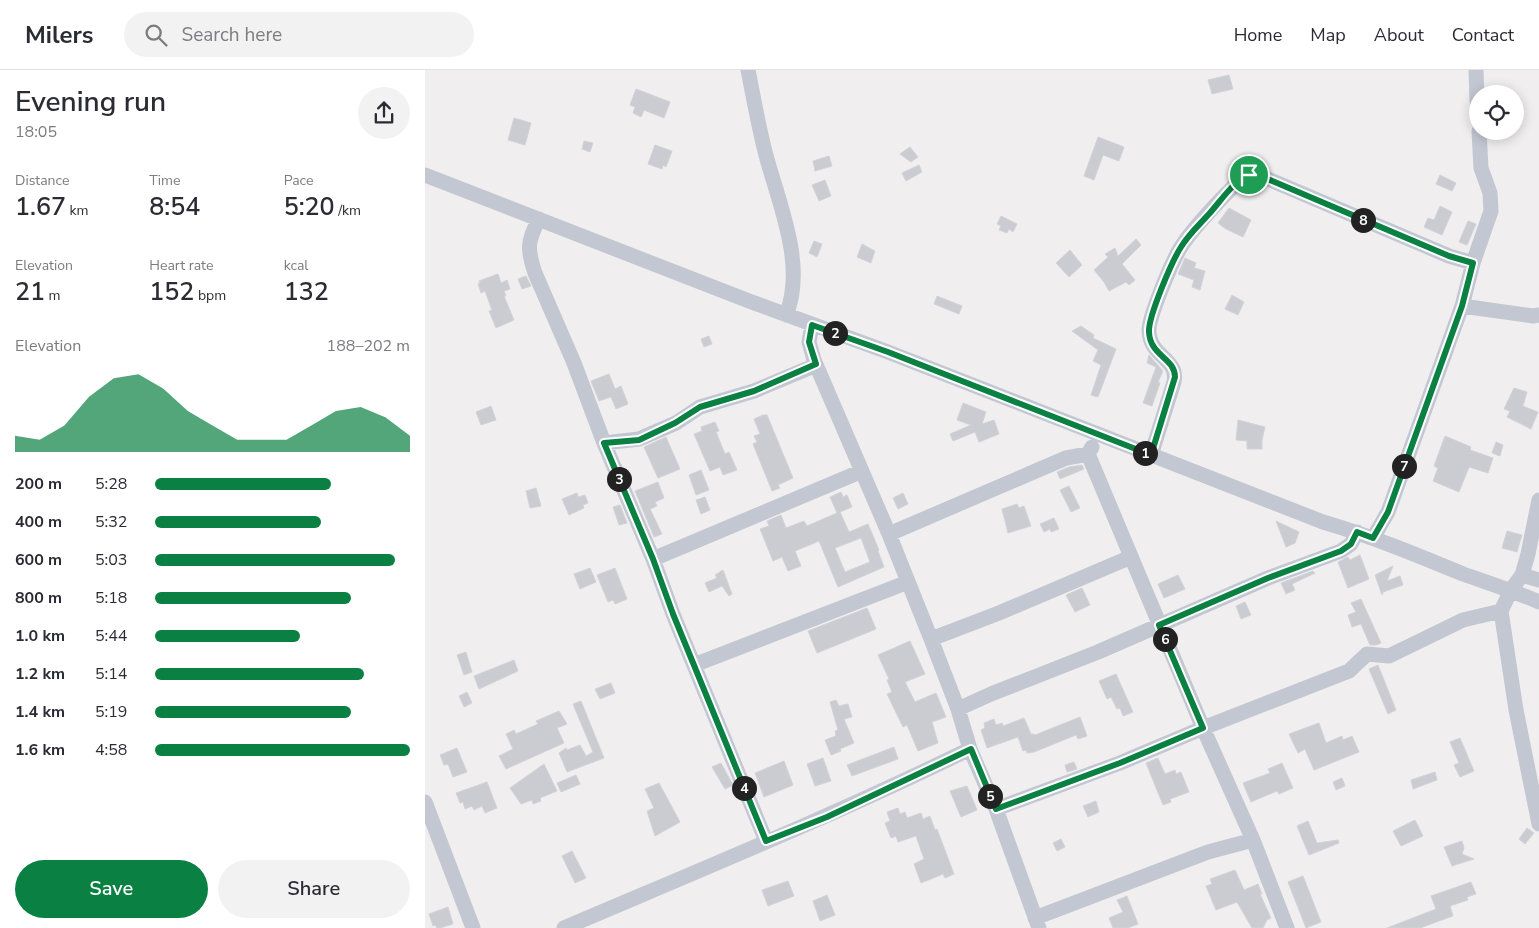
<!DOCTYPE html>
<meta charset="utf-8">
<style>
body{margin:0;font-family:"Nunito Sans",sans-serif;background:#f2f2f3;color:#2b2b33;height:100vh;display:flex;flex-direction:column;font-size:19px;white-space:nowrap}
*{box-sizing:border-box;margin:0}
p{font-size:16px;color:#7c7c81}
.icon{flex:none;width:28px;height:28px;fill:none;stroke:currentColor;stroke-width:2;stroke-linecap:round;stroke-linejoin:round}
.map{position:relative;flex:1;overflow:hidden}
.sheet{display:flex;flex-direction:column;background:#fff;width:425px}
.sheet>*{flex:none}
.tools{position:absolute;left:1044px;top:15px;display:grid;gap:10px}
.tools a{display:grid;place-items:center;width:55px;height:55px;border-radius:50%;background:#fff;box-shadow:0 2px 12px #0003;font-size:25px}
.pin{position:absolute;display:grid;place-items:center;width:42px;height:42px;color:#fff;margin:-21px;border:2px solid #fff;border-radius:50%;box-shadow:0 1px 5px #0007}
.km{position:absolute;width:25px;height:25px;margin:-12px;border-radius:50%;background:#222;color:#fff;font-size:14px;line-height:25px;text-align:center}
.round{display:grid;place-items:center;flex:none;width:52px;height:52px;border-radius:26px;background:#f2f2f3}
.headline{display:flex;align-items:center;justify-content:space-between;height:85px;padding:0 15px}
h1{font-size:28px;font-weight:600;line-height:38px}
.stats{display:grid;grid-template-columns:repeat(3,1fr);gap:8px;height:85px;padding:5px 15px}
.stats div{display:grid;align-content:center}
.stats b{font-size:25px;font-weight:600}
.stats small{font-size:14px;font-weight:400}
.stats p{font-size:14px}
.chart{height:140px;padding:10px 15px}
.chart p{display:flex;justify-content:space-between}
.chart svg{width:100%;height:90px;margin-top:5px;fill:#0b8043;opacity:.7}
.button{display:flex;gap:10px;margin-top:auto;padding:10px 15px}
.button a{flex:1;height:58px;border-radius:30px;background:#0b8043;color:#fff;font-size:20px;font-weight:600;line-height:58px;text-align:center}
.button a+a{background:#f2f2f3;color:#2b2b33}
ul{padding:0 15px;list-style:none;font-size:16px}
li{display:grid;grid-template-columns:80px 60px 1fr;align-items:center;height:38px}
li i{height:12px;border-radius:6px;background:#0b8043}
header{display:flex;align-items:center;gap:30px;box-sizing:border-box;height:70px;padding:0 25px;background:#fff;border-bottom:1px solid #e1e1e2}
header strong{font-size:24px}
nav{display:flex;gap:28px;margin-inline-start:auto;font-size:18px}
.search{width:350px;height:45px;background:#f2f2f3;display:flex;align-items:center;gap:12px;box-sizing:border-box;padding:0 18px;border-radius:28px;color:#7c7c81;font-size:19px}
main{display:flex;flex:1;min-height:0}
.map>svg:first-child{display:block}
.building{fill:#cbccd2;stroke:#d2d3d9;fill-rule:evenodd}
.lines{fill:none;stroke-linecap:round;stroke-linejoin:round}
.minor{stroke:#c2c7d2;stroke-width:15}
.route-casing{stroke:#fff;stroke-width:10}
.route{stroke:#0b8043;stroke-width:6}
</style>
<header>
<strong>Milers</strong>
<div class="search"><svg class="icon" aria-label="search" viewBox="0 0 24 24"><circle cx="10" cy="10" r="6"/><path d="M15 15l6 6"/></svg>Search here</div>
<nav><a>Home</a><a>Map</a><a>About</a><a>Contact</a></nav>
</header>
<main>
<section class="sheet">
<div class="headline"><div><h1>Evening run</h1><p>18:05</p></div><a class="round"><svg class="icon" aria-label="share" viewBox="0 0 24 24"><path d="M12 15V3M7 8l5-5 5 5M5 13v7h14v-7"/></svg></a></div>
<div class="stats">
<div><p>Distance</p><b>1.67<small> km</small></b></div>
<div><p>Time</p><b>8:54</b></div>
<div><p>Pace</p><b>5:20<small> /km</small></b></div>
</div>
<div class="stats">
<div><p>Elevation</p><b>21<small> m</small></b></div>
<div><p>Heart rate</p><b>152<small> bpm</small></b></div>
<div><p>kcal</p><b>132</b></div>
</div>
<div class="chart"><p><span>Elevation</span>188–202 m</p>
<svg viewBox="0 0 160 44" preserveAspectRatio="none"><path d="M0 44V36L10 38L20 31L30 17L40 8L50 6L60 13L70 24L80 31L90 38L100 38L110 38L120 31L130 24L140 22L150 27L160 36V44z"/></svg>
</div>
<ul>
<li><b>200 m</b>5:28<i style="width:69%"></i></li>
<li><b>400 m</b>5:32<i style="width:65%"></i></li>
<li><b>600 m</b>5:03<i style="width:94%"></i></li>
<li><b>800 m</b>5:18<i style="width:77%"></i></li>
<li><b>1.0 km</b>5:44<i style="width:57%"></i></li>
<li><b>1.2 km</b>5:14<i style="width:82%"></i></li>
<li><b>1.4 km</b>5:19<i style="width:77%"></i></li>
<li><b>1.6 km</b>4:58<i style="width:100%"></i></li>
</ul>
<div class="button"><a>Save</a><a>Share</a></div>
</section>
<div class="map">
<svg width="1114" height="858" viewBox="0 0 1114 858">
<rect width="100%" height="100%" fill="#f0eeee"/>
<path class="building" d="M804 5 808 19 787 24 783 10Z
M211 19 245 32 239 48 219 40 216 47 208 43 210 37 205 35Z
M89 48 106 53 100 75 83 70Z
M673 67 699 77 694 91 678 85 669 110 659 106Z
M159 71 168 73 165 82 157 79Z
M230 75 247 81 241 97 238 95 237 99 223 94Z
M485 77 493 87 486 92 475 84Z
M404 86 407 96 390 101 388 91Z
M494 95 497 102 481 111 477 103Z
M1015 105 1031 113 1027 121 1011 114Z
M400 110 406 126 394 131 387 115Z
M1015 136 1027 142 1017 165 999 157 1003 148 1009 150Z
M804 138 826 150 818 167 801 159 793 153Z
M576 146 592 154 588 162 584 159 582 163 574 160 576 156 572 154Z
M1043 151 1051 154 1042 175 1034 172Z
M711 169 716 175 697 194 710 210 704 215 701 212 684 221 679 212 669 200 683 187 680 184 690 178 693 186Z
M389 171 397 174 392 187 384 183Z
M437 174 450 181 446 193 432 187Z
M645 180 657 195 644 207 631 193Z
M760 188 771 193 769 198 780 201 775 220 767 217 769 210 753 204Z
M73 204 76 213 82 210 85 219 79 221 81 226H79L89 250 71 258 64 241 67 240 60 221 56 223 53 214 55 213 54 211Z
M101 206 106 216 97 219 93 209Z
M807 225 819 232 813 245 800 239Z
M512 226 537 236 534 244 509 234Z
M656 256 669 265 668 268 691 279 673 327 666 325 676 295 668 291 673 280 647 261Z
M284 266 287 274 279 277 276 269Z
M724 285 738 301 733 312 735 313 727 336 718 333 731 297 722 293Z
M184 304 190 319 196 316 203 334 191 339 186 327 174 331 166 311Z
M1089 318 1102 322 1098 336 1113 342 1106 359 1082 347 1085 341 1079 339Z
M538 333 561 342 557 354 569 350 574 364 554 372 550 362 528 371 525 364 546 355 532 350Z
M66 336 71 350 56 355 51 342Z
M338 345H342L368 408 353 415 355 418 347 421 328 374 332 372 329 366 335 364 329 349Z
M813 350 840 357 837 370V379H822V371L811 370Z
M290 352 294 361 291 362 300 384 304 382 312 400 298 405 295 397 285 401 269 364 277 361 276 357Z
M1020 366 1046 377 1045 380 1068 388 1063 403 1044 397 1034 422 1008 411 1013 398 1009 396Z
M241 367 255 399 233 408 219 377Z
M1071 372 1078 375 1075 386 1067 383Z
M657 395 659 399 635 409 632 402 644 397Z
M276 400 284 420 271 425 264 405Z
M233 412 239 428 230 432 232 436 225 439 237 464 229 467 210 421Z
M644 416 655 438 646 442 635 420Z
M111 418 116 436 105 438 101 421Z
M416 422 418 427 422 425 427 437 415 442 424 462 443 454 454 480 453 481 459 497 413 517 394 471 370 481 376 496 363 501 357 487 348 491 335 459 344 456 342 451 356 445 361 458 379 451 382 456 412 443 405 427ZM436 468 445 492 420 502 410 478Z
M152 423 153 427 160 425 163 433 158 435 159 438 144 445 137 429Z
M478 423 483 434 473 439 468 428Z
M280 427 285 440 276 444 271 430Z
M592 434 594 438 599 436 606 456 583 463 577 439Z
M195 435 202 453 194 455 188 437Z
M629 448 634 459 626 462 625 459 619 462 615 454Z
M851 451 874 462 870 473 861 477Z
M1082 461 1097 465 1092 482 1077 478Z
M935 485 944 509 923 518 913 492 923 487 925 490Z
M968 496 962 511 975 506 978 515 958 522 957 525 950 505Z
M165 498 171 512 155 519 149 504Z
M190 498 202 529 190 534 188 530 183 532 172 505Z
M298 500 307 524 304 526 297 516 284 522 280 513 292 508 290 505Z
M888 501 890 503 867 514 870 520 861 524 856 513Z
M753 505 760 519 739 528 733 514Z
M657 518 665 535 650 542 641 525Z
M936 529 956 573 951 575H945L936 554 927 557 923 545 931 542 926 533Z
M820 532 826 545 816 549 811 536Z
M442 538 451 559 392 583 383 561Z
M485 571 500 604 480 612 490 632 511 623 521 647 507 652 513 673 493 681 482 655 478 657 462 624 467 622 462 610 464 609 453 585Z
M41 582 47 602 39 605 32 585Z
M89 590 93 601 54 619 49 606Z
M953 595 971 640 963 644 944 599Z
M691 604 708 642 698 646 695 638 692 639 686 627 682 629 674 611Z
M186 613 190 623 175 629 170 619Z
M42 622 47 633 39 637 34 626Z
M411 630 414 636 423 634 427 647 419 649 429 673 415 679 416 681 406 685 400 670 411 666 410 661 413 660 405 632Z
M156 631 179 688 142 702 134 683 141 678 142 680 155 675 161 686 168 682 148 634Z
M134 641 142 654 132 658 139 673 81 699 74 686 88 679 81 664 89 660 91 664 113 654 111 651Z
M655 647 662 666 653 669 651 665 609 682 602 683 601 680 598 681 593 667 562 678 556 660 560 658 559 653 569 649 571 655 577 653 578 656 599 648 606 664H609L610 665Z
M894 653 901 673 917 666 918 670 927 666 934 682 889 700 880 679 873 683 864 664Z
M1035 668 1049 701 1035 707 1029 695 1034 693 1025 672Z
M469 677 473 689 427 706 422 695Z
M32 678 42 702 28 707 23 694 19 695 15 685Z
M398 688 406 711 390 716 382 694Z
M733 688 740 704 750 700 751 704 756 702 764 722 745 729 746 732 738 735 721 693Z
M359 691 368 715 339 727 330 703Z
M649 692 652 699 642 702 640 695Z
M296 693 308 715 300 719 287 697Z
M857 693 868 718 854 724 852 721 826 732 818 713 845 703 843 699Z
M119 694 132 721 115 728 116 731 108 734 107 730 96 734 85 718Z
M1010 702 1012 710 988 719 986 710Z
M151 705 155 714 136 722 132 713Z
M917 708 920 716 911 720 908 712Z
M62 712 72 738 60 743 57 736 49 740 47 736 40 739 38 732 35 733 31 723Z
M234 713 255 752 230 766 222 741 229 738 220 719Z
M542 716 552 740 536 747 525 721Z
M671 731 674 742 663 747 658 736Z
M473 738 475 744 480 742 482 748 496 743 498 749 505 746 510 760 512 759 529 804 520 808 518 804 496 813 489 794 499 789 491 766 473 772 471 766 466 768 460 753 465 751 462 742Z
M990 750 998 766 976 776 968 761Z
M883 751 892 773 913 770 914 773 884 785 872 756Z
M1102 758 1109 763 1100 774 1094 769Z
M636 769 640 777 632 781 628 773Z
M1037 771 1039 778 1037 784 1049 789 1027 796 1019 777Z
M147 781 161 808 150 813 137 786Z
M810 800 819 820 833 814 837 824H835L846 848 842 850 838 858H827L812 832 791 840 781 816 787 814 785 809Z
M878 806 896 852 881 858 863 812Z
M363 811 369 826 343 836 337 820Z
M1046 812 1051 824 1042 827 1043 830 1025 836 1028 846 995 858H962L1011 839 1006 826Z
M402 825 410 845 395 851 388 831Z
M702 826 713 854 703 858H688L684 848 698 842 692 830Z
M23 837 28 854 15 858H12L10 855 8 856 4 844Z"/>
<g class="lines">
<path class="minor" d="M323 0C329 30 334 60 342 89 355 136 381 197 361 245
M1051 0 1052 31
M1054 61 1056 98 1065 123 1066 141 1048 193 1037 236 1108 246 1114 245
M0 105 324 231 463 282 898 452C946 466 992 485 1038 504 1064 513 1089 521 1114 532
M114 149C102 172 102 179 110 203L149 293 179 373 228 489 248 544 341 771
M387 255 384 272 389 290 464 464 506 569 533 639 545 679 571 739 614 858
M179 373 214 369 251 353 275 337 329 321 391 295
M663 384 778 658 828 770 862 858
M726 385 749 312C754 288 724 287 724 260 724 246 749 186 758 174 767 160 811 110 824 105 828 104 832 105 836 106L1024 186 1048 193
M464 464 641 388 663 384 667 377
M948 468 963 442 1037 236
M228 489 437 401
M1097 505 1114 510
M1076 541 1091 640 1114 754
M506 569 574 543 706 487
M269 595 483 512
M533 639 566 624 673 582 843 508 916 481 926 474 932 462
M0 732 48 858
M571 739 695 693 778 658 924 601 942 584 964 586 1038 550 1076 541 1086 520 1097 505 1103 484 1114 430
M610 848 783 782 828 770
M139 858C275 800 412 744 545 679"/>
</g>
<g class="lines">
<defs>
<path id="route" d="M829 104 845 110 1024 186 1048 193 1037 236 963 442 948 468 932 462 926 474 916 481 843 508 734 555 778 658 695 693 571 739 546 679 402 747 341 771 248 544 228 489 179 373 214 370 250 353 275 337 329 321 391 294 384 272 387 255 463 282 726 385 750 307C750 288 725 286 724 262 723 247 747 191 756 177 763 165 774 155 784 144 792 135 800 124 809 115 814 110 821 106 829 104Z"/>
</defs>
<use href="#route" class="route-casing"/>
<use href="#route" class="route"/>
</g>
</svg>
<div class="tools">
<a><svg class="icon" aria-label="locate" viewBox="0 0 24 24"><circle cx="12" cy="12" r="6"/><path d="M12 2v4M12 18v4M2 12h4M18 12h4"/></svg></a>
</div>
<div class="pin" style="left:824px;top:105px;background:#1e9e55"><svg class="icon" aria-label="arrive" viewBox="0 0 24 24"><path d="M6 21V4h12l-3 4 3 4H6"/></svg></div>
<b class="km" style="left:720px;top:383px">1</b>
<b class="km" style="left:410px;top:263px">2</b>
<b class="km" style="left:194px;top:409px">3</b>
<b class="km" style="left:319px;top:718px">4</b>
<b class="km" style="left:565px;top:726px">5</b>
<b class="km" style="left:740px;top:569px">6</b>
<b class="km" style="left:979px;top:396px">7</b>
<b class="km" style="left:938px;top:150px">8</b>
</div>
</main>
